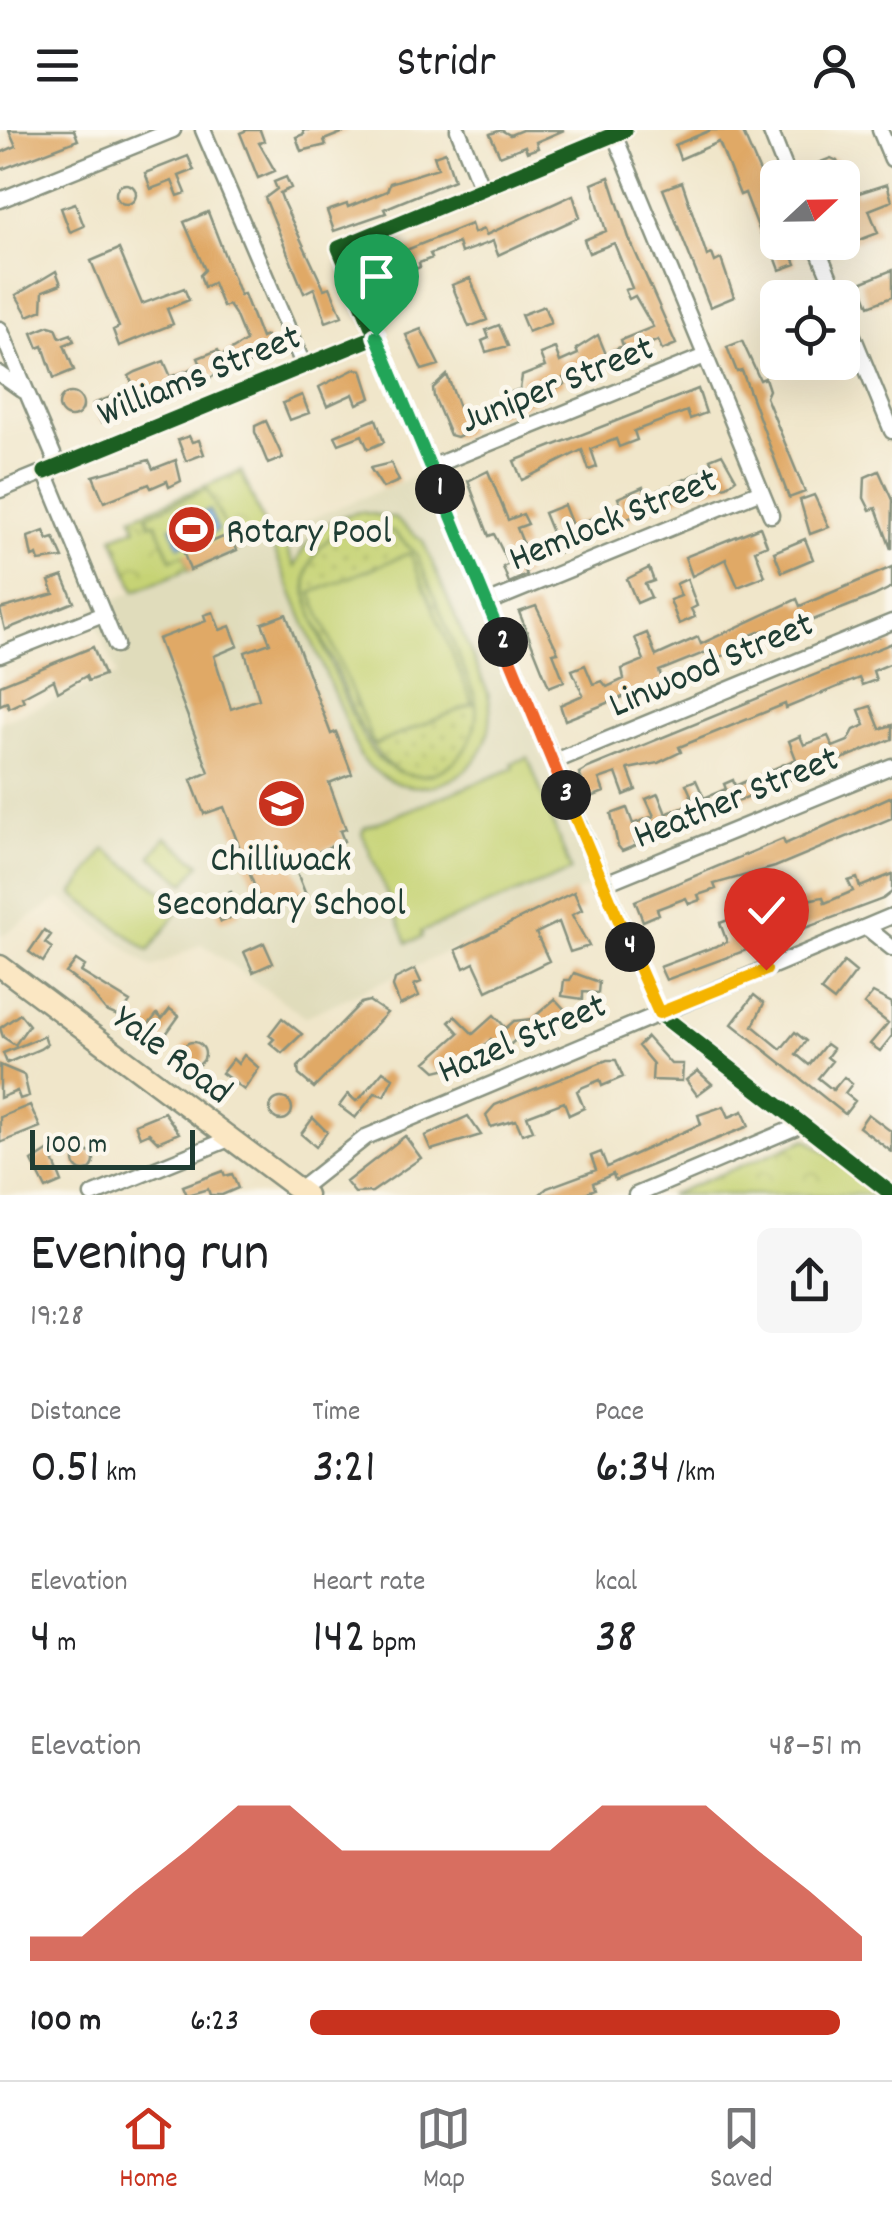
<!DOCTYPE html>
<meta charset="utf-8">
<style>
body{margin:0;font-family:Dekko,sans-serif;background:#f6f6f6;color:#202124;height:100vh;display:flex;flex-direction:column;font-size:38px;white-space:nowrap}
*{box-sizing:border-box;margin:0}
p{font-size:32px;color:#757577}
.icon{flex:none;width:55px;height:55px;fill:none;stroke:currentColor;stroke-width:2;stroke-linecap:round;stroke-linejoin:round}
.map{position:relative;height:1065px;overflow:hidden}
.sheet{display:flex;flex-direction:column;background:#fff;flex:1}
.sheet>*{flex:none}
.needle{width:65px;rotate:68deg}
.tools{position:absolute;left:760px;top:30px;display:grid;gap:20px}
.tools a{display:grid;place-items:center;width:100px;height:100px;border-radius:15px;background:#fff;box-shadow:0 10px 40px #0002;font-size:50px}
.scale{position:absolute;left:30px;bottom:25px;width:165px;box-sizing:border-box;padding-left:10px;border:5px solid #1f3d34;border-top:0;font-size:28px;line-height:35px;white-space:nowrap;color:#1f3d34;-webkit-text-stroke:8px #fbf7ec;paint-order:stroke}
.pin{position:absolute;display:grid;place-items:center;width:85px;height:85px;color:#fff;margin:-102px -42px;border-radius:50% 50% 50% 0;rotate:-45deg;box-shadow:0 0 10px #0007}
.pin .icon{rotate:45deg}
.km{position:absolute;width:50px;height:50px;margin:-25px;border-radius:50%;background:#222;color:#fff;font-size:28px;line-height:50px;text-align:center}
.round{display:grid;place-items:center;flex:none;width:105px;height:105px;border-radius:15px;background:#f6f6f6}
.head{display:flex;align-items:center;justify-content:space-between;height:170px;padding:0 30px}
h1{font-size:55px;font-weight:600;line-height:75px}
.figures{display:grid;grid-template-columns:repeat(3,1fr);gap:15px;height:170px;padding:10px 30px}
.figures div{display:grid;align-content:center}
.figures b{font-size:50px;font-weight:600}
.figures small{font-size:28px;font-weight:400}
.figures p{font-size:28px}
.chart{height:280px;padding:20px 30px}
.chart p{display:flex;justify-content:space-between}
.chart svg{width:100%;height:180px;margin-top:10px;fill:#c8321e;opacity:.7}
ul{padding:0 30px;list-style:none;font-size:32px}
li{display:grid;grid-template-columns:160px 120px 1fr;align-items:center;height:75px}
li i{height:25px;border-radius:12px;background:#c8321e}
header{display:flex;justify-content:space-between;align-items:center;height:130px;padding:0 30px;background:#fff;font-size:45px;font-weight:600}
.tabs{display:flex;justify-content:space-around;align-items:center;height:140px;border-top:2px solid #e0e0e0;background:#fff;font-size:28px;color:#757577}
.tabs a{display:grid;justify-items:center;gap:5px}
.tabs .current{color:#c8321e}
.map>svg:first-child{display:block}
.built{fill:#e0dcbb}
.grass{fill:url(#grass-dots);stroke:#728854;stroke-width:2.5}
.park{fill:url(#park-crowns);stroke:#728854;stroke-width:2.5}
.pitch{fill:#c6d375;stroke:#728854;stroke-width:2.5;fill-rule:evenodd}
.water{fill:url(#water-rules);stroke:#4b768e;stroke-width:2.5}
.building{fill:#e0a966}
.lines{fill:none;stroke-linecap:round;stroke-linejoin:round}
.street-casing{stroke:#88927f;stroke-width:19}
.secondary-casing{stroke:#88927f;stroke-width:25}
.street{stroke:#fff;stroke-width:14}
.secondary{stroke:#fbe7c3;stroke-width:20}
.cycleway-casing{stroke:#fbf7ec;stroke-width:21}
.cycleway{stroke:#1b5e20;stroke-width:15}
.split-1-casing{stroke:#fff;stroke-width:20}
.split-2-casing{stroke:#fff;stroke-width:20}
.split-3-casing{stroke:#fff;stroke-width:20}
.split-4-casing{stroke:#fff;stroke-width:20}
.split-5-casing{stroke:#fff;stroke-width:20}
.split-1{stroke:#22a559;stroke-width:12}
.split-2{stroke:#22a559;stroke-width:12}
.split-3{stroke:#f0652b;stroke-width:12}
.split-4{stroke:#f5b400;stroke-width:12}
.split-5{stroke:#f5b400;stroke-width:12}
.labels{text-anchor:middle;stroke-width:10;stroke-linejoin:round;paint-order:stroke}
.street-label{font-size:38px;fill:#1f3d34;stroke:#fbf7ec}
.poi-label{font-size:38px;fill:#1f3d34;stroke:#fbf7ec;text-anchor:start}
</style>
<header><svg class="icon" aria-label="menu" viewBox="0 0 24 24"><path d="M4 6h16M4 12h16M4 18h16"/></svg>Stridr<svg class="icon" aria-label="person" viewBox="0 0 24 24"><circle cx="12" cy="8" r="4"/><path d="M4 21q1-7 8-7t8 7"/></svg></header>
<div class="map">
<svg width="892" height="1065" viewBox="0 0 892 1065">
<defs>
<pattern id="grass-dots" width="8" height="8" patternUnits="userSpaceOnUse" patternTransform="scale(2.5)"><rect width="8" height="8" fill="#c6d375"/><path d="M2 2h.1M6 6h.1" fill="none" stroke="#aab666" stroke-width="1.8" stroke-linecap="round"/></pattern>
<pattern id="park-crowns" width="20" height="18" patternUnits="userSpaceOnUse" patternTransform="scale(2.5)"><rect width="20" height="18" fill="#c6d375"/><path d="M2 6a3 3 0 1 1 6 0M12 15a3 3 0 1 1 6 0" fill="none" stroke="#aab666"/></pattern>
<pattern id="water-rules" width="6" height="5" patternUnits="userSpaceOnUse" patternTransform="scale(2.5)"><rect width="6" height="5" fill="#77b0e7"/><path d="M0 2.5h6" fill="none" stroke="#6190bc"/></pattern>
</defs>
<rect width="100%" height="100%" fill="#fbf7ec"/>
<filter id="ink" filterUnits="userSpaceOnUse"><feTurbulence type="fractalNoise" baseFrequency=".01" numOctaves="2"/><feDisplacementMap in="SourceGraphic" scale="20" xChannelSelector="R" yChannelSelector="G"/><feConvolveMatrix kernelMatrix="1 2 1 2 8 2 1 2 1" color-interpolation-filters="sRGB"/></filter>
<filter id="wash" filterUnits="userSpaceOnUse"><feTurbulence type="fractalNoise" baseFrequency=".0048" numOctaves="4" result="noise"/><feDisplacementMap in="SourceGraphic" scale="40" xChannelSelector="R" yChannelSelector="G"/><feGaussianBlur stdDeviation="2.25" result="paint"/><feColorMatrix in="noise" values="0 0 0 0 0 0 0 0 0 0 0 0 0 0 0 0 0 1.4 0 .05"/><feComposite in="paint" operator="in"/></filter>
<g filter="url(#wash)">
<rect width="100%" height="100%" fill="#f0e6ca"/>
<path class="built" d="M425 342 595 754 305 887 202 814 152 838 60 768 0 807V592L117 545 91 479Z"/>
<path class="grass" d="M365 395 394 402 417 425 475 566C480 590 478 612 458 629 387 690 353 581 334 534 322 506 300 470 308 439 315 413 339 397 365 395Z"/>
<path class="park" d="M241 341 269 406 135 461 113 407 136 398 132 387Z
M807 1009 884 1065H669Z"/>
<path class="pitch" d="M207 359 237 420 190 440 184 424 171 429 156 393 150 394 147 385Z
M360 382 394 388 423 411 488 563C507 645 412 691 360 626L272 415 283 411 295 437C306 406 327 388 360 382ZM365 395 394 402 417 425 475 566C487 628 420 675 374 624 354 601 316 499 307 467 301 429 328 398 365 395Z
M410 423 473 574 374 615 311 463Z
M528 627 571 741 421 802 422 807 407 813 362 703 364 698 514 638 512 633Z
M166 707 200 734 185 753 151 726Z
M105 719 182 776 149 821 73 764Z"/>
<path class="water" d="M209 380 218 400 179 416 171 397Z"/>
<g id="blocks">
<path class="building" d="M9 0H74L78 10 0 40V23L16 16Z
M247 0H260L264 11 259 13 275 41 258 48 240 3Z
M303 0H349L324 10 326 15 301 21 296 7 304 4Z
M501 0 510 5 522 0H564L536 12 538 18 527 22 525 16 500 26 490 4Z
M711 0H741L744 5 778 84V119L788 115 796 134 780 140 770 113 765 115 745 63 740 65 719 12 680 29 675 15Z
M445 22 454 50 384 79 386 83 334 101 327 81 347 74 348 77 387 61 390 53 438 38 434 26Z
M188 26 194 40 179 46 186 63 178 66 172 51 151 59 145 43Z
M831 28 837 31 843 48H821L818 33Z
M286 47 291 58 280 63 284 74 324 159 330 157 342 186 326 192 314 158 304 163 265 68 277 59 274 52Z
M609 47 629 108 676 214 662 220 658 210 638 219 642 227 620 235 613 220 623 216 621 210 653 197 635 166 629 169 625 160 632 158 614 113 589 123 584 110 606 101 592 54Z
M682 52 707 126 712 124 715 132 721 129 734 167 710 177 663 59Z
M852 53 856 64 887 54 892 71 869 80 878 103 849 114 842 98V56Z
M116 64a10 10 0 1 1 20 0a10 10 0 1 1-20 0Z
M573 65 580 87 498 125 493 111 461 123 458 113 430 124 432 128 419 133 420 137 385 152 393 172 381 177 366 139 369 135 471 94 474 103 484 99 486 105Z
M75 73 84 96 70 102 61 78Z
M208 82 240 165 244 164 261 208 266 206 273 224 239 238 233 234 199 255 182 262 180 258 101 292 93 274 134 258 129 246 136 242 164 231 171 247 201 235 198 228 218 220 221 226 246 211 235 184 229 175 223 177 213 153 204 157 200 145 205 140 184 92Z
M119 119 142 174 184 158 189 170 167 179 173 194 119 216 113 200 119 197 91 131Z
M892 140V167L869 176 860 153Z
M56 141 61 154 43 161 42 180 28 186 16 165Z
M470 148 487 190 469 197 452 155Z
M544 176 551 193 528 202 521 185Z
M499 195 508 216 486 222 482 211 489 208 486 200Z
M49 196 56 198 60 208 71 204 74 211 64 215 74 240 54 248 43 216 38 218 32 203Z
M421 199 439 235 422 240 406 205Z
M598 205 608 229 563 248 565 254 548 261 550 265 496 286 490 270 520 259 522 246 545 237 540 224 555 218 560 232 578 224 576 219Z
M742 211 760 250 765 248 769 260 766 267 805 362 789 368 742 241 737 242 727 217Z
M355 239 362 240 371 268 357 274 353 264 327 276 319 257Z
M447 245 468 302 457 307 450 305 434 267 433 258Z
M698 259 706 283 690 289 687 281 634 301 637 310 619 317 616 309 591 319 597 337 589 340 582 320 522 350 514 331Z
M59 275a12 12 0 1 1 24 0a12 12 0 1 1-24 0Z
M302 265 309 283 290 290 283 273Z
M376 289 384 312 368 319 362 305 339 314 335 306Z
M266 291 283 328 268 334 255 302V296Z
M189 306 192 312 199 310 204 324 186 331 178 310Z
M722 324 736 349 727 356 694 362 570 412 560 422 544 383 564 375 572 395 603 385 622 378 618 368 643 357 646 365 679 352 713 336 710 329Z
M149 330 153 339 176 330 181 351 169 357 167 351 151 358 149 354 104 372 93 346Z
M391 333 399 351 383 358 370 338Z
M488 341 508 390 523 384 528 394 517 398 525 418 517 421 527 445 509 453 503 437 509 434 494 404 489 406 468 351Z
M879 341 892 370 891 419 876 378 870 380 864 368 865 347Z
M814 365 829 397 810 404 800 370Z
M760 397 767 415 755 420 765 446 738 457 726 429 692 446 685 427Z
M44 401 48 410 54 408 63 428 39 431 37 425 32 427 28 407Z
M230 404 237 420 190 440 184 424Z
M805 409 813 429 782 442 774 422Z
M892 437V457L874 466 767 508 764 500 741 509 745 517 715 529 711 520 659 541 663 551 565 590 560 575 583 565 572 540 585 535 593 554 602 551 607 557 624 549 622 539 644 530 635 508 647 503 656 526 698 507 701 514 797 469 800 476Z
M649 438 654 451 645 454 651 467 637 473 627 449Z
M63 446 74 472 5 500 0 479 54 464 49 451Z
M687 449 697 476 691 479 695 487 679 494 670 470 681 466 676 454Z
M536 476 558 522 553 523 564 551 549 557 519 482Z
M213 482 220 500 230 496 238 516 214 526 231 579 259 569 245 522 270 513 262 493 286 484 331 604 336 602 352 644 329 653 346 699 340 701 344 711 293 733 306 765 288 772 286 767 266 775 259 768 224 677 204 684 191 650 209 642 158 509 206 491 204 485Z
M892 513V533L873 541 876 550 862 555 859 548 786 578 785 574 679 617 681 622 658 633 628 639 636 660 624 665 616 643 599 649 604 662 589 668 579 643 588 638Z
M93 517 104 545 88 551 86 546 58 562 54 550 22 567 24 571 9 578 7 572 0 575V555Z
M871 576 880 599 892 595V609L635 712 637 715 622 721 618 716 611 684 627 678 633 694 654 686 646 669 658 664 666 684 694 672 686 654 696 650 704 668 726 659 724 654 733 650 735 656 796 629 789 611 800 606 804 615 828 606 833 617 848 611 854 600 865 595 859 580Z
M892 666V688L775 737 714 754 716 759 698 765 700 770 689 774 686 768 657 779 659 784 643 791 635 771 783 709 785 714Z
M892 744V762L883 769 666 850 660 837 727 812 720 793 733 788 740 806 795 786 792 777 801 771 823 767 825 773 853 761 848 751 857 748 860 757Z
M231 762 240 784 221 792 212 770Z
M574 762 582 780 572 785 589 816 570 822 559 792 536 803 549 831 487 861 474 833 464 838 456 820Z
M44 800 51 805 45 813 52 818 43 832 29 822Z
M264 813 273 833 253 842 244 822Z
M76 830 85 836 81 842 130 872 120 887 106 881 89 860 66 843Z
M844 832 856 842 834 871 821 861Z
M415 839 421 852 414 855 419 866 400 875 393 857 395 849Z
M574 843 599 852 598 863 583 862V869L562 866 564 850H570Z
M873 863 892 873V906L880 921 870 914 888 893 864 874Z
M754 865 764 873 753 896 781 919 795 902 806 911 796 924 809 935 826 914 833 919 827 927 832 931 818 948 833 960 844 947 852 954 845 963 855 971 845 984 732 894Z
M555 869 567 882 554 893 544 891 524 910 520 906 502 922 491 909 467 933 460 926 448 938 436 941 426 932 459 903 449 892 455 886 473 904 494 885 506 898 514 891 532 889Z
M369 871 387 883 314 958 299 945 298 937 361 873Z
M170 879 179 886 161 911 154 912 145 899 157 884 162 889Z
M20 884 29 895 15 915 3 907 0 898Z
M282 888 302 904 282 923 270 913 274 909 269 905Z
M44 906 47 914 40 919 7 933 3 923Z
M647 907 671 934H683L682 951 652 950 653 934 638 916Z
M181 924a12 12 0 1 1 24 0a12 12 0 1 1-24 0Z
M244 925 259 938 244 960 222 943 233 929 238 934Z
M607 930H616L623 947 602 956 600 950 583 957 577 961 584 978 569 985 564 972 527 986 533 1000 522 1004 516 990 491 997 486 985 495 975Z
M0 935 24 945 29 966 20 969 17 961 0 968Z
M383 941 393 948 384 966 375 963 355 988 339 976 348 964 356 971 361 967Z
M698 941 712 954 697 965 686 950Z
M270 979a11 11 0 1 1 22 0a11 11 0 1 1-22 0Z
M30 975 40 997 0 1013V987Z
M724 976 729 987 743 981 749 996 615 1050 613 1044 593 1053 595 1059 581 1065H539L547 1058 596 1040 591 1026 601 1022 607 1037 701 994 698 985Z
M164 982 179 1003 158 1012 149 1003 140 1007 135 994Z
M868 984 892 1002V1022L859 997Z
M468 986 481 1005 431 1020 425 1006Z
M313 988 327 1002 316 1017 301 1004Z
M405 1006 421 1028 372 1062 355 1063 346 1052Z
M49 1020 62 1052 46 1059 32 1031Z
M74 1031a10 10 0 1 1 20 0a10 10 0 1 1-20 0Z
M223 1041 225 1046 232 1044 238 1058 222 1065H210L208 1059 187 1065 183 1056Z"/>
</g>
</g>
<g filter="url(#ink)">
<use href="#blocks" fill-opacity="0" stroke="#88927f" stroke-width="2.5"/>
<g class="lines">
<defs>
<path id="street" d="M203 0 303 234
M458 0 482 59
M625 0 339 118 659 883 892 1064
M770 0 789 48
M880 0 892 29
M614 4 771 385
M0 70 173 0
M815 112 838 168
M842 179 892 301
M0 199 58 336
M0 244 24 261
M431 337 705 226
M45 342 116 515
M0 360 377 206
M487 473 761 361
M0 525 103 484
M553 632 892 492
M603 754 892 636
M866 797 892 818
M299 1060 366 1007 892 786
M92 1065 229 1009
M636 1065 801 995"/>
<path id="secondary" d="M0 836 306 1065"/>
</defs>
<use href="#street" class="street-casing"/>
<use href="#secondary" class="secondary-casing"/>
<use href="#street" class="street"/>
<use href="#secondary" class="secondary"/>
<defs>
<path id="cycleway" d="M625 0 339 118 659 883 892 1064
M45 342 377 206"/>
</defs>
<use href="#cycleway" class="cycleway-casing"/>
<use href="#cycleway" class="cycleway"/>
</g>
</g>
<g class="lines" filter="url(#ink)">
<defs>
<path id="split-1" d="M376 206 440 359"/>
<path id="split-2" d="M440 359 503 512"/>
<path id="split-3" d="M503 512 566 665"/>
<path id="split-4" d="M566 665 630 817"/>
<path id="split-5" d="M630 817 659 883 766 840"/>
</defs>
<use href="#split-1" class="split-1-casing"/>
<use href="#split-2" class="split-2-casing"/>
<use href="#split-3" class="split-3-casing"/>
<use href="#split-4" class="split-4-casing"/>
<use href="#split-5" class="split-5-casing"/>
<use href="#split-1" class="split-1"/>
<use href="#split-2" class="split-2"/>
<use href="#split-3" class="split-3"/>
<use href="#split-4" class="split-4"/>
<use href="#split-5" class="split-5"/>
</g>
<defs>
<symbol id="stadium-disc" viewBox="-11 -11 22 22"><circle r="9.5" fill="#c8321e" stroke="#fbf7ec"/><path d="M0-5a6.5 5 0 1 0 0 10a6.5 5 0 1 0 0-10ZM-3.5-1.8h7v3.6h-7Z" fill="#fff"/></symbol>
<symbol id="school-disc" viewBox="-11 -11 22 22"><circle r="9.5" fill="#c8321e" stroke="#fbf7ec"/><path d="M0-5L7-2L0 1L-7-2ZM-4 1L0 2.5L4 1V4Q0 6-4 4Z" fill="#fff"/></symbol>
</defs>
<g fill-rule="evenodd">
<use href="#stadium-disc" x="164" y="372" width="55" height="55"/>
<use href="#school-disc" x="254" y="646" width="55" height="55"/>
</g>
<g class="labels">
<g class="street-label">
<text transform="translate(198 243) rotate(-22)" y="13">Williams Street</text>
<text transform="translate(556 252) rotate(-22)" y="13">Juniper Street</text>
<text transform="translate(612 387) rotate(-22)" y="13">Hemlock Street</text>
<text transform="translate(710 532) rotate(-23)" y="13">Linwood Street</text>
<text transform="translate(735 665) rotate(-22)" y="13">Heather Street</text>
<text transform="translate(521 906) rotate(-23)" y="13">Hazel Street</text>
<text transform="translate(174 923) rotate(37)" y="13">Yale Road</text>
</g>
<g class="poi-label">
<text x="226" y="412">Rotary Pool</text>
<text x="281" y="740" text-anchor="middle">Chilliwack<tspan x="281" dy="44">Secondary School</tspan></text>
</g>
</g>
</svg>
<div class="tools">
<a><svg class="needle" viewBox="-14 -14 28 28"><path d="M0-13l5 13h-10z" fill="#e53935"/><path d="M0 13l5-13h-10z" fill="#757577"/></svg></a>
<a><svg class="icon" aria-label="locate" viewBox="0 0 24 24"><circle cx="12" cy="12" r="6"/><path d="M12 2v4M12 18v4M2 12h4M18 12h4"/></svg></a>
</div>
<div class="scale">100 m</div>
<div class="pin" style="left:376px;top:206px;background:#1e9e55"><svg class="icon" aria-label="arrive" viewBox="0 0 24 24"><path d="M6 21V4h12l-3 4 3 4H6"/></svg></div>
<div class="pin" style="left:766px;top:840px;background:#d93025"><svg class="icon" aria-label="check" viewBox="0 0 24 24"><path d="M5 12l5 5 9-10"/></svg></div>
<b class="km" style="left:440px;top:359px">1</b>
<b class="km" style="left:503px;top:512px">2</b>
<b class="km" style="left:566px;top:665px">3</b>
<b class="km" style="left:630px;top:817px">4</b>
</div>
<section class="sheet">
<div class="head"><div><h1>Evening run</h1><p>19:28</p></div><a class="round"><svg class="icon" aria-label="share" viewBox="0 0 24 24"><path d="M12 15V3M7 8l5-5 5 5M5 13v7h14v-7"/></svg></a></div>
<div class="figures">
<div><p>Distance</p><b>0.51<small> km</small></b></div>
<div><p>Time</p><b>3:21</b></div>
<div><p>Pace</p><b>6:34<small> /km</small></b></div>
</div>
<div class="figures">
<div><p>Elevation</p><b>4<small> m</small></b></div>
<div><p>Heart rate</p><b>142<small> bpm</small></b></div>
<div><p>kcal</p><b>38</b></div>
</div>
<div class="chart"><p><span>Elevation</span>48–51 m</p>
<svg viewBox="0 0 160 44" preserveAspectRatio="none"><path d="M0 44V38L10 38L20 27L30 17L40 6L50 6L60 17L70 17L80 17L90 17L100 17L110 6L120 6L130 6L140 17L150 27L160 38V44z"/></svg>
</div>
<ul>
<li><b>100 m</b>6:23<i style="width:96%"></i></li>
</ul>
</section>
<nav class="tabs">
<a class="current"><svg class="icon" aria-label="home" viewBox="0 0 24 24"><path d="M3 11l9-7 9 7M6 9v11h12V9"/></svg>Home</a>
<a><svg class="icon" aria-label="map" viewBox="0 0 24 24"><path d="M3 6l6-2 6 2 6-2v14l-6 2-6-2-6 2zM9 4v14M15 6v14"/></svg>Map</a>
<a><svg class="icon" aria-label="saved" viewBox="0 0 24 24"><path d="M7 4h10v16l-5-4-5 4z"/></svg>Saved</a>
</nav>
